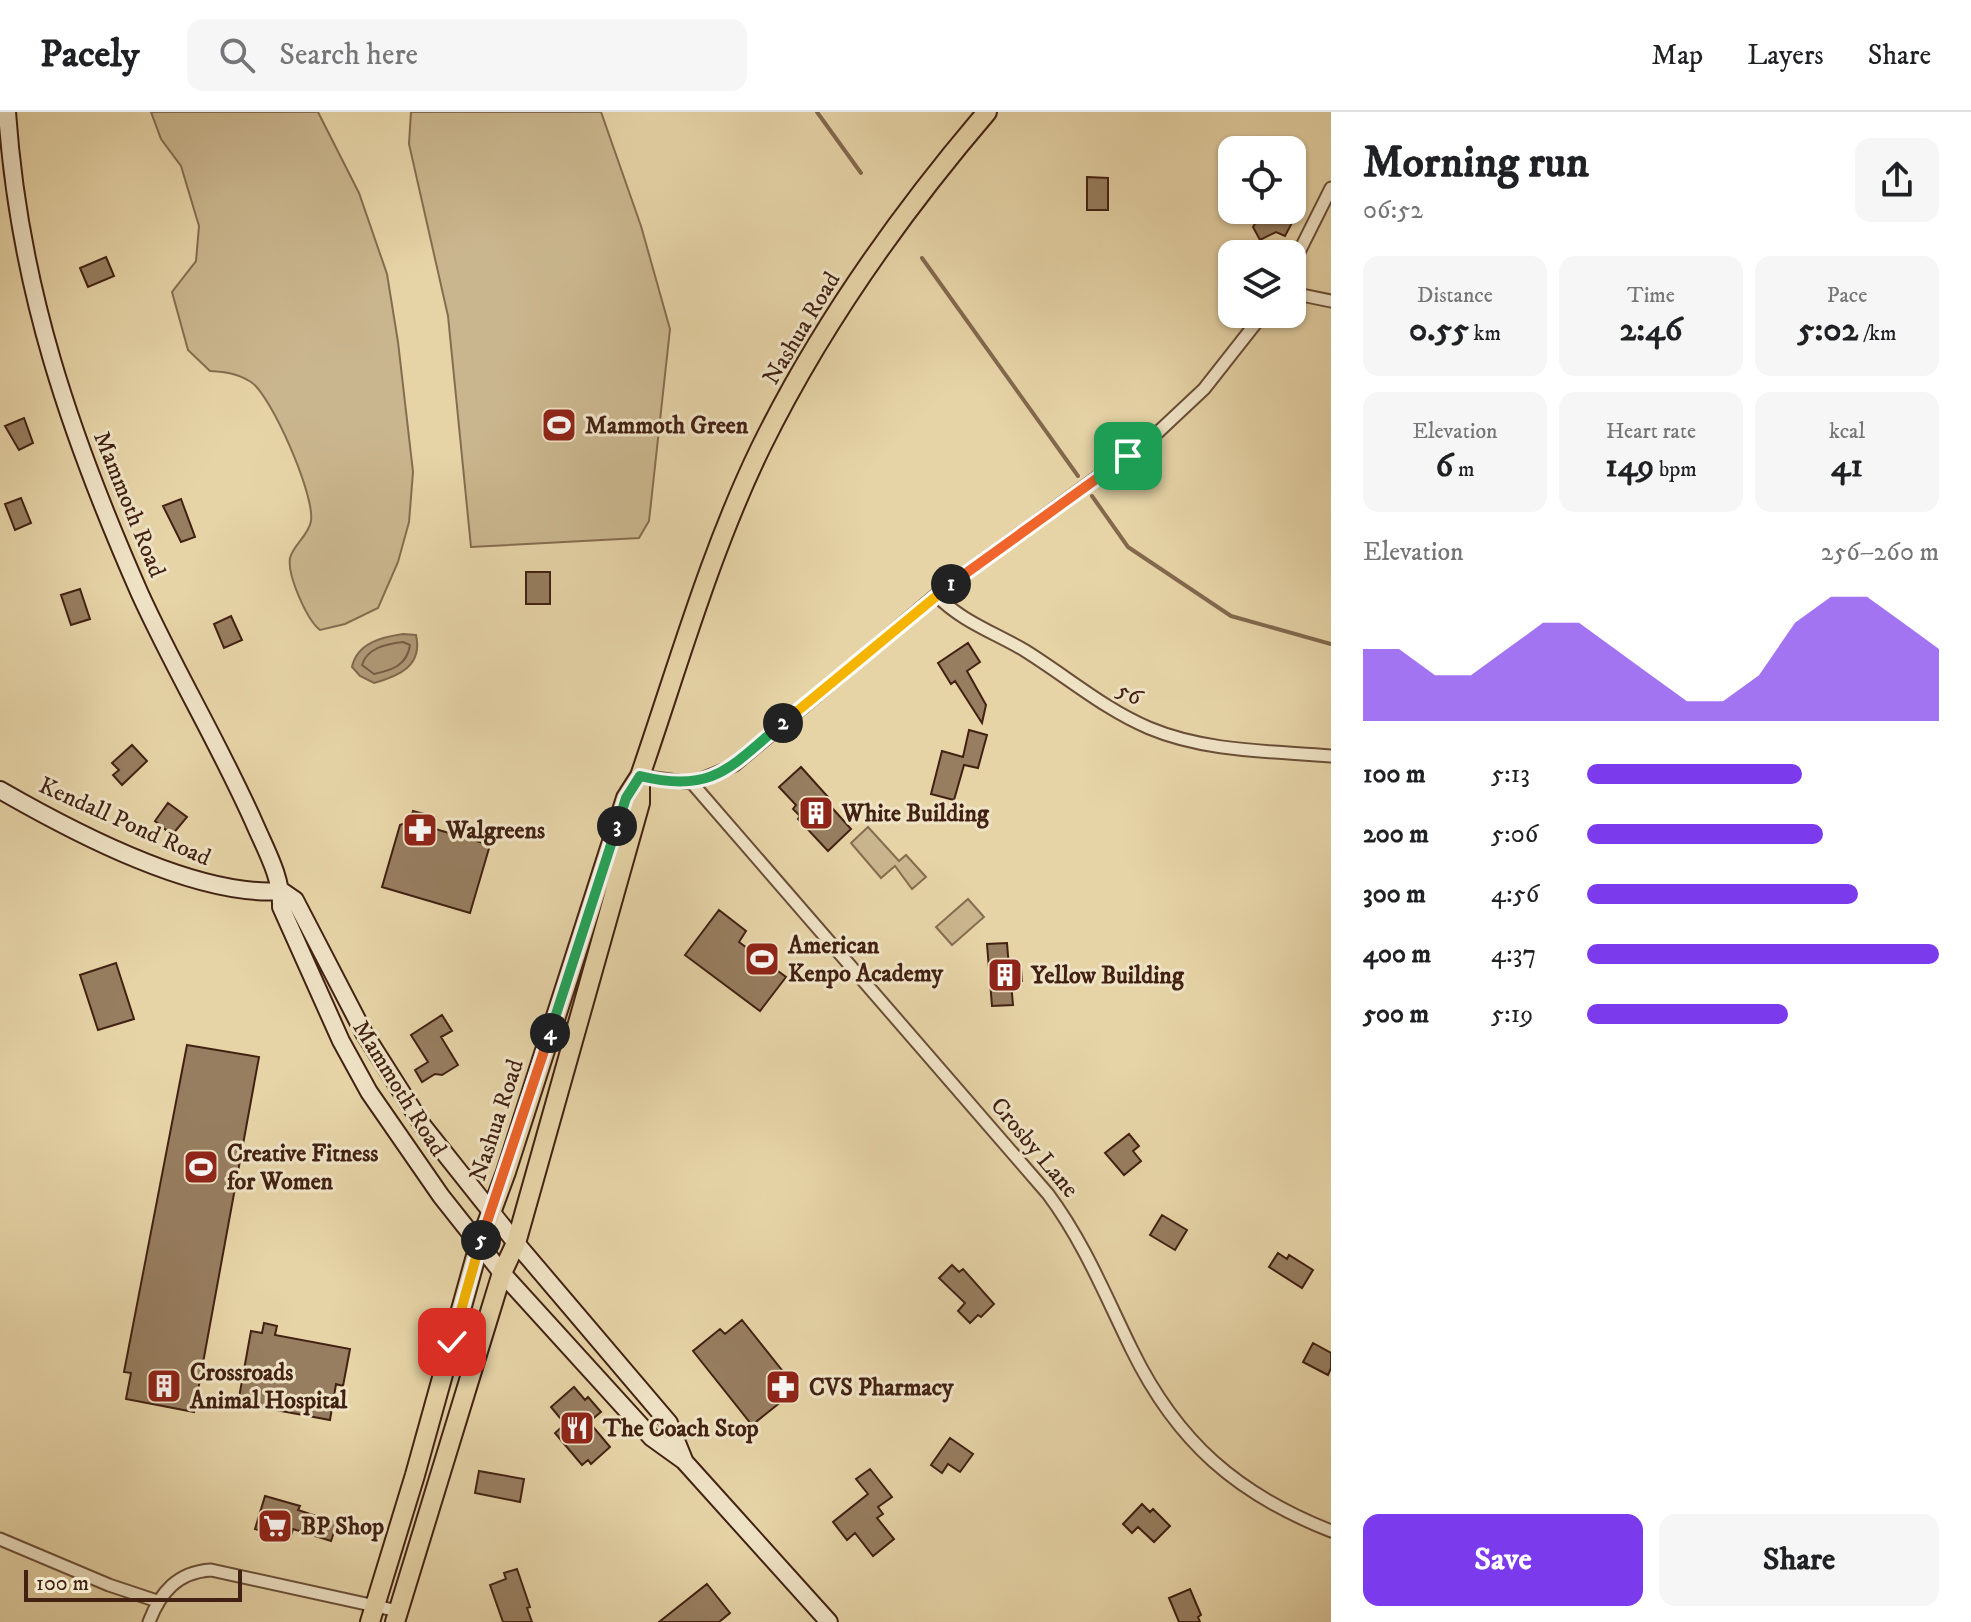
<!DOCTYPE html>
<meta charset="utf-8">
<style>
body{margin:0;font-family:"IM FELL DW Pica",serif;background:#f6f6f6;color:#202124;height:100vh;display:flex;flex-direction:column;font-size:30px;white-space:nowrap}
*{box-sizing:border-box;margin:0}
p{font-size:26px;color:#757577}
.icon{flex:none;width:44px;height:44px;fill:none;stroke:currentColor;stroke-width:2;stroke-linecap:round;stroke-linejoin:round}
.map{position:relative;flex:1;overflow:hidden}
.details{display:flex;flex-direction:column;background:#fff;width:640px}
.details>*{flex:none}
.tools{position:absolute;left:1218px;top:24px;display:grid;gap:16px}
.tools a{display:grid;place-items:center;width:88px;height:88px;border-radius:16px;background:#fff;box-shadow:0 2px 6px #0004;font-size:40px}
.scale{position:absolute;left:24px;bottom:20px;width:218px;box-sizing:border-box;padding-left:8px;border:4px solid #422113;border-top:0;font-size:22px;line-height:28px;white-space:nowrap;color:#422113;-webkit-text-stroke:6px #efe3c6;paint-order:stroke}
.pin{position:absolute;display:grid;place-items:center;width:68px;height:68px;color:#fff;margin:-34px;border-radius:16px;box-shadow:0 4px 12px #0006}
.km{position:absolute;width:40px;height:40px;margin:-20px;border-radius:50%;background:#222;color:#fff;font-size:22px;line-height:40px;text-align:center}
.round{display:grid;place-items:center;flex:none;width:84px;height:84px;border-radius:16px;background:#f6f6f6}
.summary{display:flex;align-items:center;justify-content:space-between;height:136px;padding:0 32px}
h1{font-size:44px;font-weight:700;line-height:60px}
.figures{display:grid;grid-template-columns:repeat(3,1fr);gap:12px;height:136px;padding:8px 32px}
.figures div{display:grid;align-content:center;border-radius:16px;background:#f6f6f6;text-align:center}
.figures b{font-size:34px;font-weight:700}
.figures small{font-size:22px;font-weight:400}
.figures p{font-size:22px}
.chart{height:224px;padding:16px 32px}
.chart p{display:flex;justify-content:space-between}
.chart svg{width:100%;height:144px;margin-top:8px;fill:#7c3aed;opacity:.7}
.action{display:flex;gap:16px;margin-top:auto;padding:16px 32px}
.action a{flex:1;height:92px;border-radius:16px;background:#7c3aed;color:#fff;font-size:32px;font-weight:700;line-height:92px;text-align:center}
.action a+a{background:#f6f6f6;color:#202124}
ul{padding:0 32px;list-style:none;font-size:26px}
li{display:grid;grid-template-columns:128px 96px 1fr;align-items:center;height:60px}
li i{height:20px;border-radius:10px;background:#7c3aed}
header{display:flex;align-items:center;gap:48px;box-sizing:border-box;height:112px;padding:0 40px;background:#fff;border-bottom:2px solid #e0e0e0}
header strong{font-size:38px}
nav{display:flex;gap:44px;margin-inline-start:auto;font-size:28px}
.search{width:560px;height:72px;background:#f6f6f6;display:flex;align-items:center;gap:20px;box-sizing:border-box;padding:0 28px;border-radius:16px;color:#757577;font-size:30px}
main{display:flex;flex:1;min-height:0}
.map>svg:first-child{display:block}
.green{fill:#cab68e;stroke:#866c50;stroke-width:2}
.water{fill:#ae9775;stroke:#83684e;stroke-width:2}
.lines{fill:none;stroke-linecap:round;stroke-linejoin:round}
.shore{stroke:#785c44;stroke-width:2}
.stream{stroke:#83684e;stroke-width:4}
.building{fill:#977e60;stroke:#422113;stroke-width:2}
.street-casing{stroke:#6b4e38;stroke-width:15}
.secondary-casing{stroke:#422113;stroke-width:20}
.primary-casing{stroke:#422113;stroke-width:22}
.street{stroke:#efe3c6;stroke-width:11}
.secondary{stroke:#efe3c6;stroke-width:16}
.primary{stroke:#e6d4a7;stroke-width:18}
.split-1-casing{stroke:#fff;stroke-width:16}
.split-2-casing{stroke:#fff;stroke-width:16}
.split-3-casing{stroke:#fff;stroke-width:16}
.split-4-casing{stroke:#fff;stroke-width:16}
.split-5-casing{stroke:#fff;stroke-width:16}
.split-6-casing{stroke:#fff;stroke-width:16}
.split-1{stroke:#f0652b;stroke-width:10}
.split-2{stroke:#f5b400;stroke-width:10}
.split-3{stroke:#22a559;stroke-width:10}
.split-4{stroke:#22a559;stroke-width:10}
.split-5{stroke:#f0652b;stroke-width:10}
.split-6{stroke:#f5b400;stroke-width:10}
.labels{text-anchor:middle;stroke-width:6;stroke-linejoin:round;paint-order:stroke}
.street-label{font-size:24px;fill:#422113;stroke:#efe3c6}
.poi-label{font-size:24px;font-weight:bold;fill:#422113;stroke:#efe3c6;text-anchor:start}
</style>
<header>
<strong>Pacely</strong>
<div class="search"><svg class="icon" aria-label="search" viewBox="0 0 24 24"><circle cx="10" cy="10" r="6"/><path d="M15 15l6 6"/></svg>Search here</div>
<nav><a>Map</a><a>Layers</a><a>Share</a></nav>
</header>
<main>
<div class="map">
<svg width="1331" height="1510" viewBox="0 0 1331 1510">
<rect width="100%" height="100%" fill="#e6d4a7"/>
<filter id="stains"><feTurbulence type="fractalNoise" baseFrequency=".0025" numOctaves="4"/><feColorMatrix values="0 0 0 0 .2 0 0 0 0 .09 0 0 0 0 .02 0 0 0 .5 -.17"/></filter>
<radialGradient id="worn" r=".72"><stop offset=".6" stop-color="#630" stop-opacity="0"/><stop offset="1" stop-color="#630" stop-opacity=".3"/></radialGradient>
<path class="green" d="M151 0H318L359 81 387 162 398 230 413 360 409 410 398 450 378 496 345 512 320 518C307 508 287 463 290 446 293 433 309 423 311 409 315 383 271 283 251 270 237 261 225 260 210 259L188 238 172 180 196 149 199 114 181 54 161 27Z
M411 0H601L641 114 670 217 649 409 639 426 471 435 448 204 409 32Z
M868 715 899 749 906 743 926 765 912 777 895 754 881 766 851 731Z
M968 787 984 805 952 833 936 815Z"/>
<path class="water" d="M403 522 416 523C423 554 399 564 374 571L360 564 352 555C357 531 382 525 403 522Z"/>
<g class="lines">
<path class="shore" d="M403 530 410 533C407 553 393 558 374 562L362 553C367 536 386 532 403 530Z"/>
<path class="stream" d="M817 0 861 61
M922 146 1078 364
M1092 384 1128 435 1231 504 1331 532"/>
</g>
<path class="building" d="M1087 65 1108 66V98H1087Z
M1263 98H1277L1294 107 1285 124 1276 120 1260 128 1253 115Z
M106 145 114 164 88 175 80 156Z
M24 306 33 331 19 338 5 314Z
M21 386 31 411 15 418 5 392Z
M181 387 195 425 181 430 163 394Z
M526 460H550V492H526Z
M80 477 90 507 71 513 61 483Z
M231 504 242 528 224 536 214 512Z
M968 531 980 550 967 559 986 593 982 611 955 569 951 572 938 551Z
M969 618 987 623 978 656 964 653 954 688 931 682 942 639 963 645Z
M132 633 147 649 122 673 113 663 119 658 112 651Z
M801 655 828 685 825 688 851 717 828 739 798 707 800 704 793 697 796 693 779 675Z
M168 691 187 705 172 723 155 709Z
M413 699 435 705 432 716 490 733 470 801 382 775 400 713 410 709Z
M719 798 746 819 739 830 786 865 760 899 685 843Z
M1007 831 1009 856H1021L1022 869 1011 870 1013 893 992 894 987 832Z
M116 851 134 907 98 918 80 863Z
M442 903 452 919 441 925 458 953 442 963 435 962 422 970 415 958 428 950 411 923Z
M187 933 259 945 194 1300 126 1287 131 1261 124 1260Z
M1129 1022 1139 1034 1133 1039 1141 1049 1124 1063 1105 1041Z
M1162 1103 1187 1118 1175 1138 1150 1123Z
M1278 1141 1287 1147 1289 1143 1313 1158 1302 1176 1269 1155Z
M952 1153 959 1160 963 1157 994 1192 981 1205 978 1203 970 1211 958 1199 965 1191 939 1166Z
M742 1208 797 1277 752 1313 693 1239 720 1217 725 1222Z
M264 1211 277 1214 275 1223 350 1237 343 1274 336 1272 330 1308 238 1291 251 1219 262 1221Z
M1313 1231 1331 1241V1256L1328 1263 1303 1250Z
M574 1275 585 1288 588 1285 601 1300 589 1310 610 1335 591 1352 588 1348 582 1353 555 1321 565 1312 551 1295Z
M950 1326 973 1342 960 1360 948 1352 942 1361 931 1353Z
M870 1357 892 1385 878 1395 883 1402 877 1406 894 1427 873 1444 855 1421 847 1428 833 1410 868 1382 856 1367Z
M479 1359 524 1367 520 1390 475 1381Z
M265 1384 300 1394 298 1398 337 1411 331 1429 293 1417 290 1427 255 1417Z
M1142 1392 1150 1400 1153 1397 1170 1414 1154 1430 1138 1415 1132 1421 1123 1412Z
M517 1457 530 1495 527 1496 532 1510H503L490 1473 506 1467 504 1461Z
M707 1472 730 1501 719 1510H659Z
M1190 1477 1201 1503 1198 1505 1200 1510H1179L1169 1486Z"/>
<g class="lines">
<defs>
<path id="street" d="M1292 154 1331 76
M1292 181 1331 189
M936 483C961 509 993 520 1024 538 1066 564 1104 597 1149 616 1206 640 1271 639 1331 644
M640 664 692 671 735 653 936 483 1155 323 1204 277 1263 202
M692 671 1048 1082C1084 1130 1106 1185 1132 1238 1177 1330 1237 1382 1331 1419
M0 1427 109 1473 157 1489
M149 1510C160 1481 177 1460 211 1458L398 1499"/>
<path id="secondary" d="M7 0C19 175 70 323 140 482 176 561 221 635 256 715 267 740 282 767 281 795L341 929 369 980 441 1084 502 1161 652 1326 684 1349 829 1510
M0 678C73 720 197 786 282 779
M282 779 295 788 364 921 423 1014 516 1131 669 1311 684 1348"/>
<path id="primary" d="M370 1510 415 1363 479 1133 506 1060 626 686 640 664C678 554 710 440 761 335 821 213 899 103 987 0
M395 1510 502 1161 516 1131 640 691V664"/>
</defs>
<use href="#street" class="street-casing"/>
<use href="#secondary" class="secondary-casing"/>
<use href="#primary" class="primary-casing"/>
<use href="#street" class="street"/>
<use href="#secondary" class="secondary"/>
<use href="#primary" class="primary"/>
</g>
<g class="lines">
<defs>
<path id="split-1" d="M951 472 1128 344"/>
<path id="split-2" d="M783 611 951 472"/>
<path id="split-3" d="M617 714 626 686 640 664C714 682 730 655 783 611"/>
<path id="split-4" d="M550 921 617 714"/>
<path id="split-5" d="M481 1128 550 921"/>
<path id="split-6" d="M452 1230 481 1128"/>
</defs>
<use href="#split-1" class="split-1-casing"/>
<use href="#split-2" class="split-2-casing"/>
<use href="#split-3" class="split-3-casing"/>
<use href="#split-4" class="split-4-casing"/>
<use href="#split-5" class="split-5-casing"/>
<use href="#split-6" class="split-6-casing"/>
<use href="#split-1" class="split-1"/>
<use href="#split-2" class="split-2"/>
<use href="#split-3" class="split-3"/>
<use href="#split-4" class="split-4"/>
<use href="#split-5" class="split-5"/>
<use href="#split-6" class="split-6"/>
</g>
<defs>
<symbol id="stadium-square" viewBox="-11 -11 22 22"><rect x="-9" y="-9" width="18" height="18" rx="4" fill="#8f2418" stroke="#efe3c6"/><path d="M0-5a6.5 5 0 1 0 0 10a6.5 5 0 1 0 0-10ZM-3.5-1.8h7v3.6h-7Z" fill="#fff"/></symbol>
<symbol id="building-square" viewBox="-11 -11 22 22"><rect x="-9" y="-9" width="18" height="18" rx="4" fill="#8f2418" stroke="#efe3c6"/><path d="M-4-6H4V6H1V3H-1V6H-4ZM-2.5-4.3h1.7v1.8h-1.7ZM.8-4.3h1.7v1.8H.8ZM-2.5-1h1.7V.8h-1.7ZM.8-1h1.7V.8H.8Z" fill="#fff"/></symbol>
<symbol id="pharmacy-square" viewBox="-11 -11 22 22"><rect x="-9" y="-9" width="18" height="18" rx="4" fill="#8f2418" stroke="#efe3c6"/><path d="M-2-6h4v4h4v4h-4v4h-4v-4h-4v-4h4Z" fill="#fff"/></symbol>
<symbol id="restaurant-square" viewBox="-11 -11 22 22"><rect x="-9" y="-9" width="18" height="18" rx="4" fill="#8f2418" stroke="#efe3c6"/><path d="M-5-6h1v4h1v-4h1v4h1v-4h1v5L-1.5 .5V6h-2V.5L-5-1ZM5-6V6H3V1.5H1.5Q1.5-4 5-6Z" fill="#fff"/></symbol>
<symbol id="supermarket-square" viewBox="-11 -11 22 22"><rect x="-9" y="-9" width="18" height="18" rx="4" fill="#8f2418" stroke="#efe3c6"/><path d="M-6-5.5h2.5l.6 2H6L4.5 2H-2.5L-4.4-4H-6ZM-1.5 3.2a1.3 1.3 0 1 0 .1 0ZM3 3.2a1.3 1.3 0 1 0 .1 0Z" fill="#fff"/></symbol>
</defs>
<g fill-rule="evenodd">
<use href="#stadium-square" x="539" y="293" width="40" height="40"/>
<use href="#building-square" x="796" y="681" width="40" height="40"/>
<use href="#pharmacy-square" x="400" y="698" width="40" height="40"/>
<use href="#stadium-square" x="742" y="827" width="40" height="40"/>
<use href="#building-square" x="985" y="843" width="40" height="40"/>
<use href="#stadium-square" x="181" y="1035" width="40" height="40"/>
<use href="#building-square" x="144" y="1254" width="40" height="40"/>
<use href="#pharmacy-square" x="763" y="1255" width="40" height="40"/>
<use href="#restaurant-square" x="557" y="1296" width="40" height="40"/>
<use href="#supermarket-square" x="255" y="1394" width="40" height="40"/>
</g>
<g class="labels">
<g class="street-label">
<text transform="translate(801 216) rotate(-59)" y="8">Nashua Road</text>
<text transform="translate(130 392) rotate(68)" y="8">Mammoth Road</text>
<text transform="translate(1130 581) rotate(29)" y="8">56</text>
<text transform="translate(125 709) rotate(24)" y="8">Kendall Pond Road</text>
<text transform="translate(400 976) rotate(58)" y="8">Mammoth Road</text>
<text transform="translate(496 1008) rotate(-72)" y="8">Nashua Road</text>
<text transform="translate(1035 1035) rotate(50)" y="8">Crosby Lane</text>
</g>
<g class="poi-label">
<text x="585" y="321">Mammoth Green</text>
<text x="842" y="709">White Building</text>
<text x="446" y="726">Walgreens</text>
<text x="788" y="841">American<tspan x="788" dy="28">Kenpo Academy</tspan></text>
<text x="1031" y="871">Yellow Building</text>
<text x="227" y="1049">Creative Fitness<tspan x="227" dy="28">for Women</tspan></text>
<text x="190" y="1268">Crossroads<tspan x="190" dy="28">Animal Hospital</tspan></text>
<text x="809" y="1283">CVS Pharmacy</text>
<text x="603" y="1324">The Coach Stop</text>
<text x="301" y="1422">BP Shop</text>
</g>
</g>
<rect width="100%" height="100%" filter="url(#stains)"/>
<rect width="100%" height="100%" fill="url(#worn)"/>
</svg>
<div class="tools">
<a><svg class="icon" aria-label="locate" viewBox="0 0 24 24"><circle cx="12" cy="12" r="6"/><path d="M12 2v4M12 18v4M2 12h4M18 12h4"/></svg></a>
<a><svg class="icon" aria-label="layers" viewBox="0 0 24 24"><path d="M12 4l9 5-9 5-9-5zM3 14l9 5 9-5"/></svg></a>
</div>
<div class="scale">100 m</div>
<div class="pin" style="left:1128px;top:344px;background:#1e9e55"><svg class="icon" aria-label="arrive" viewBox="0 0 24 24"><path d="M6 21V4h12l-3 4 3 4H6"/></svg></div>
<div class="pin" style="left:452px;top:1230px;background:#d93025"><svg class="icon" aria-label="check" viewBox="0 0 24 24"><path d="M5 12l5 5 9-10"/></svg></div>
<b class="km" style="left:951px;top:472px">1</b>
<b class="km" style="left:783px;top:611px">2</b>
<b class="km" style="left:617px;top:714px">3</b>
<b class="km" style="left:550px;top:921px">4</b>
<b class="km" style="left:481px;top:1128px">5</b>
</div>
<section class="details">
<div class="summary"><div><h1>Morning run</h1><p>06:52</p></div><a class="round"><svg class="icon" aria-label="share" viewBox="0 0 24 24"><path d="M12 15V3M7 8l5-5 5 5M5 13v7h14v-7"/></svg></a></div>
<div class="figures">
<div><p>Distance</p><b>0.55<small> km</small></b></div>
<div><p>Time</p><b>2:46</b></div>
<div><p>Pace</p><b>5:02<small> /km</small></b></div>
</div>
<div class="figures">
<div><p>Elevation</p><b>6<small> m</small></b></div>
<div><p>Heart rate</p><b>149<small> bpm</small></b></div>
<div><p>kcal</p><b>41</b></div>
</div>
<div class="chart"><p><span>Elevation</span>256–260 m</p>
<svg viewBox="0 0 160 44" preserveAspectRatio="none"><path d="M0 44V22L10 22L20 30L30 30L40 22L50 14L60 14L70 22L80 30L90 38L100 38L110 30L120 14L130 6L140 6L150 14L160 22V44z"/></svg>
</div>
<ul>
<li><b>100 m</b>5:13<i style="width:61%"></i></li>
<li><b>200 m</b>5:06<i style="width:67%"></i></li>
<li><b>300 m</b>4:56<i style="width:77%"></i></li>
<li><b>400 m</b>4:37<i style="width:100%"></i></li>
<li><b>500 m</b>5:19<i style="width:57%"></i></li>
</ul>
<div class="action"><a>Save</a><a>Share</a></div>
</section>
</main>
